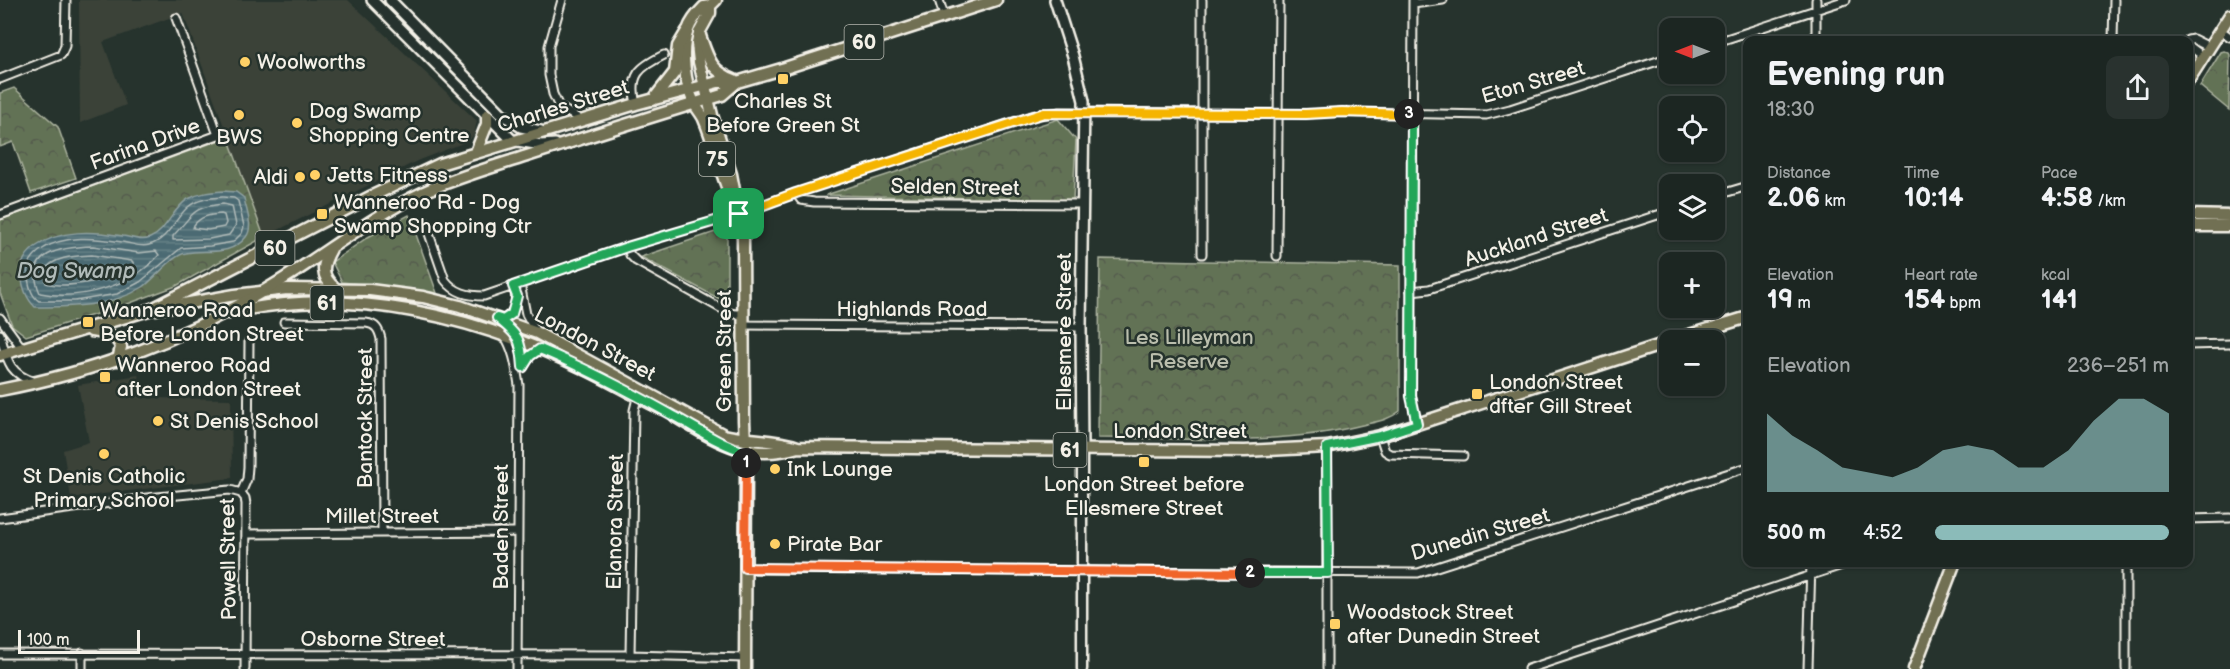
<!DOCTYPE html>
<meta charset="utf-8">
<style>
body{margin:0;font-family:"Balsamiq Sans",sans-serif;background:#29322f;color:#f1f3f6;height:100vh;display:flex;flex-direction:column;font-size:22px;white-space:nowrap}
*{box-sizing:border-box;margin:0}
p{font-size:20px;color:#a0a5a5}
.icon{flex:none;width:33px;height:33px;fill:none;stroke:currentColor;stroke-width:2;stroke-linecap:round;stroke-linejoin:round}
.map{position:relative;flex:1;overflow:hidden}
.details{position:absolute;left:1743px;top:36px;width:450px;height:531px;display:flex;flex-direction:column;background:#1c2622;border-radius:12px;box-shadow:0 2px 4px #0004,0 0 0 2px #3a4340}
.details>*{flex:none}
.needle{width:39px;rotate:270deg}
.fabs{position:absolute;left:1659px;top:18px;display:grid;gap:12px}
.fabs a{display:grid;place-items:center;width:66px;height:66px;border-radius:12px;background:#1c2622;box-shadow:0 2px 4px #0004,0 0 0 2px #3a4340;font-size:30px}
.scale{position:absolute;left:18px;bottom:15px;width:122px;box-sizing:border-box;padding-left:6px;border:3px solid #f4f1e8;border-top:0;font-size:16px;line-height:21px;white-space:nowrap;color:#f4f1e8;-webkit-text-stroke:4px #26332d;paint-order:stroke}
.pin{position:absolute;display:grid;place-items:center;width:51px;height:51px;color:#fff;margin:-26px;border-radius:12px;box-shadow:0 3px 9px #0006}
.km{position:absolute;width:30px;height:30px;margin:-15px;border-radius:50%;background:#222;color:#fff;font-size:16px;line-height:30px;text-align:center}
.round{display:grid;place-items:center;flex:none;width:63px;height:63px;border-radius:12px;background:#29322f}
.summary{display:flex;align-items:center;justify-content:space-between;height:102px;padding:0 24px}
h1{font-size:33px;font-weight:700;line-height:45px}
.stats{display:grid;grid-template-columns:repeat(3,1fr);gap:9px;height:102px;padding:6px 24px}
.stats div{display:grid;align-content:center}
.stats b{font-size:26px;font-weight:700}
.stats small{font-size:16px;font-weight:400}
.stats p{font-size:16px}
.chart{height:168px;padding:12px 24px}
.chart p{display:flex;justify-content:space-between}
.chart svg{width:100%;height:108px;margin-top:6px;fill:#8bbbb9;opacity:.7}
ul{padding:0 24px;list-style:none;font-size:20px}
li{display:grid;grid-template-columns:96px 72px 1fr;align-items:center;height:45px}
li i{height:15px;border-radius:8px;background:#8bbbb9}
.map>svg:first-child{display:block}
.built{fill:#3b4239}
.park{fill:url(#park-crowns);stroke:#abb29e;stroke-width:1.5}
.water{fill:url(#water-rules);stroke:#8fa1a2;stroke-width:1.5}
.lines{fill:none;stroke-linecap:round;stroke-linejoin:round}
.shore{stroke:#b1bbb9;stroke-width:1.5}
.minor-casing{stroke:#f4f1e8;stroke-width:11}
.tertiary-casing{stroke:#f4f1e8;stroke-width:13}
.secondary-casing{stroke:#f4f1e8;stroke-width:14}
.primary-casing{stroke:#f4f1e8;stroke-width:15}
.trunk-casing{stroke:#f4f1e8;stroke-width:15}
.minor{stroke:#26332d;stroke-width:7}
.tertiary{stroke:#26332d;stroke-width:8}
.secondary{stroke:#26332d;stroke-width:9}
.primary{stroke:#716f52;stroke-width:10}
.trunk{stroke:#716f52;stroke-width:10}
.split-1-casing{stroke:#fff;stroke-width:12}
.split-2-casing{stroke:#fff;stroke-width:12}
.split-3-casing{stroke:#fff;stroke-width:12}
.split-4-casing{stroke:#fff;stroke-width:12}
.split-1{stroke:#22a559;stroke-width:8}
.split-2{stroke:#f0652b;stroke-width:8}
.split-3{stroke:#22a559;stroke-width:8}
.split-4{stroke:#f5b400;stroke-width:8}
.poi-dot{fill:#ffd166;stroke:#26332d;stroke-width:2}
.labels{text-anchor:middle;stroke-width:5;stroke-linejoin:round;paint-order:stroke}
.shield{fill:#26332d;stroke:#b6b8b0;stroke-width:1.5}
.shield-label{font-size:20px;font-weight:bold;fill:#f4f1e8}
.poi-label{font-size:21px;fill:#f4f1e8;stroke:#26332d;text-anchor:start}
.street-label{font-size:21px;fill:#f4f1e8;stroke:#26332d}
.park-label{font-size:21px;fill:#babead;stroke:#26332d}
.water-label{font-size:22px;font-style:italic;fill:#b1bbb9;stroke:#26332d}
</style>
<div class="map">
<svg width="2230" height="669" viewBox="0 0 2230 669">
<defs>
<pattern id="park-crowns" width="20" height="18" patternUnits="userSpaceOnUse" patternTransform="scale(1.5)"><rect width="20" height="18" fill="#627255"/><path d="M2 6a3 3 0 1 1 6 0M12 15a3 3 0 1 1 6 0" fill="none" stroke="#545b4d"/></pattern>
<pattern id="water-rules" width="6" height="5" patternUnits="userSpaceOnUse" patternTransform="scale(1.5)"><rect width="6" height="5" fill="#4c6b73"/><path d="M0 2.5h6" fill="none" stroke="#668187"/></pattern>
</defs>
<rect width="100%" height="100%" fill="#26332d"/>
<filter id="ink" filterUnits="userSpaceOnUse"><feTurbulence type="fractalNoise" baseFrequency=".0167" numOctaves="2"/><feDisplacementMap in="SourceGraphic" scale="12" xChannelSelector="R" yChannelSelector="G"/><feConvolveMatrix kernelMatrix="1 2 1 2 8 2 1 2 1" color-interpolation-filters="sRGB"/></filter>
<g filter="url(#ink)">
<path class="built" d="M79 0H348L477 121 474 135 468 141 419 160 264 237 183 13 103 42 126 105 80 123Z
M138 375 146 398 231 399 232 478 71 498 63 450 89 442 78 385Z"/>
<path class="park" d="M2224 51 2229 53 2230 55 2229 110 2200 86 2221 52Z
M14 88 58 127 76 178 31 193 13 142 0 147V93Z
M1058 119 1076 140 1073 200 826 195Z
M228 137 264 237 176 286 122 306 26 336 12 325 0 293V220Z
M409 215 437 293 342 282 332 262 368 237Z
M727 228V303L641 257Z
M1100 259 1400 265V411C1388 421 1373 422 1358 426 1276 446 1183 438 1098 438Z"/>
<path class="water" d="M223 191 236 192 244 198C246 210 254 227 246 237 230 257 207 249 186 253 172 255 155 279 143 287 112 307 71 307 35 307 26 298 23 288 21 275 20 264 26 254 35 247 60 229 93 231 123 236 131 237 141 242 150 238 167 231 172 209 188 199 199 193 210 192 223 191Z"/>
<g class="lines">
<path class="shore" d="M223 197 234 198 238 201 244 226 242 233 233 242 210 246 181 248 140 282 117 294 75 301H39C31 296 29 286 28 277 26 265 31 257 41 250 64 234 97 238 122 242 131 243 141 248 149 245 168 240 175 218 188 207 197 199 211 198 223 197Z
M223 204 232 206 236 225 229 235 209 239 173 240V236C193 215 191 207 223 204Z
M221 214 224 215 226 223 224 227 208 230 193 228 194 225C201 216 209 215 221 214Z
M93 246 139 253 156 251 159 255C132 286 80 301 40 293 22 252 62 247 93 246Z
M92 255 132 261 134 264C119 280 66 289 46 283L44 271C54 256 76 256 92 255Z"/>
<defs>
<path id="minor" d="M562 0 549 46V75L553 94 559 107 581 120
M939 0 944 16
M1413 0 1411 396 1417 424
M1413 4 1443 0
M2220 30 2230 37
M1816 40V0
M2113 40 2114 0
M2188 40 2193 39 2209 47
M1714 43 1846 0
M2188 45 2204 57
M0 79 61 55 65 46 66 0
M636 104C629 75 639 67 664 55
M796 193 801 200 814 202 1082 204
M1714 196 1748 186
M0 215 218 135 176 18
M425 222 445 280C455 293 468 296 484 296L627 247 739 214 796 193 1032 116 1060 112 1306 114 1342 112 1486 115 1510 109 1670 57
M627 247 630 255 636 261 729 313 743 315
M1202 254V0
M1277 256 1279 0
M520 284 526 314 536 332
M1411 291 1429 289 1670 211
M0 318 19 344 26 348
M503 320C516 311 519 301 513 286
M284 322 366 323C376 324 379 330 381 339L382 533
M506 325C522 339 522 347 523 367
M743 325 1081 327
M0 334C7 359 8 374 35 382
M504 335C514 350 516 367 519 385L517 669
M2188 345 2230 344
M523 368 530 356 540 349
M1380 436 1385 451 1390 454 1463 456
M0 518 147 498 230 490 241 493
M2188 519 2230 518
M246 534 518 532
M745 569 1418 573 1748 467
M82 653V669
M0 654 630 655 745 658
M630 655 634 410 638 394
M245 669 246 504 245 498 241 493 247 479 248 467 249 341
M1327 669V447
M1528 669 1851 562
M1808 669 1811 562
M2126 669V562"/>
<path id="tertiary" d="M1082 450V669"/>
<path id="secondary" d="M372 0 512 140 541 145 555 144
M390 0 502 114 521 127 541 131
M1055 0 1073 56 1084 101 1081 327 1082 450"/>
<path id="primary" d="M716 0 710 6 704 7C697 14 691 21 688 30 680 51 685 84 694 103 697 109 702 114 704 119 715 144 719 170 730 194
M710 6V13L699 33 697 43 699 62 712 115 731 174 743 238 744 420 746 468 745 669
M2188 81 2230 15
M2188 215 2230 216
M2188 226H2230
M155 309 235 295 287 289 370 290 423 297 460 306 537 333 724 435C750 441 774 439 798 447L1245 451 1327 447 1380 436 1670 342
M229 313C349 284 478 317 587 370 612 382 635 396 660 408
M1673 340 1748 317
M676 417C718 442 748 462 798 447
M1914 669 1955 562"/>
<path id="trunk" d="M699 33C708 57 709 70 734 80
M653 100 675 72 678 46 687 31
M476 152 487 124V115
M331 249C322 265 320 276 335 288
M91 331C103 333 116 333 121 347L118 360
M0 355 152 309 372 196 440 164 636 104 718 82H737L785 68 996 0
M0 390C97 371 177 342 262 292 318 260 366 219 424 192 457 177 493 167 527 156 592 135 657 115 722 95L737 82"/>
</defs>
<use href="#minor" class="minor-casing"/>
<use href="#tertiary" class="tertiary-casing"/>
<use href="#secondary" class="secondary-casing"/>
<use href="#primary" class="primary-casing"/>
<use href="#trunk" class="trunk-casing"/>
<use href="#minor" class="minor"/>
<use href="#tertiary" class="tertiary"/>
<use href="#secondary" class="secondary"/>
<use href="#primary" class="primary"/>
<use href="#trunk" class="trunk"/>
</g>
</g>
<g class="lines" filter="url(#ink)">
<defs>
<path id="split-1" d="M739 214 627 247 513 286 517 296 512 314 503 320 497 318C519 336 521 338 523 367L530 356 540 349C585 368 629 391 672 415 697 428 718 444 746 452V463"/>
<path id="split-2" d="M746 463 745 568 1250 573"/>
<path id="split-3" d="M1250 573H1328L1327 447 1380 436 1417 424 1411 396 1412 114H1409"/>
<path id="split-4" d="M739 214 796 193 1044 113 1306 114 1342 112 1409 114"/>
</defs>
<use href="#split-1" class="split-1-casing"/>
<use href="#split-2" class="split-2-casing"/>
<use href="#split-3" class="split-3-casing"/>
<use href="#split-4" class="split-4-casing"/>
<use href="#split-1" class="split-1"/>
<use href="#split-2" class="split-2"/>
<use href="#split-3" class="split-3"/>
<use href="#split-4" class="split-4"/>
</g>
<g class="poi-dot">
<circle cx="245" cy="62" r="6"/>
<rect x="777" y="73" width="12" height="12" rx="3"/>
<circle cx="239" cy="115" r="6"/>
<circle cx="297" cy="123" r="6"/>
<circle cx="315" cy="175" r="6"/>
<circle cx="300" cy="177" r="6"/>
<rect x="316" y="208" width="12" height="12" rx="3"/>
<rect x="82" y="316" width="12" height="12" rx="3"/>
<rect x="99" y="371" width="12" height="12" rx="3"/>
<rect x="1471" y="388" width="12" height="12" rx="3"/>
<circle cx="158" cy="421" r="6"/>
<circle cx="104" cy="454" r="6"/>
<rect x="1138" y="456" width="12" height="12" rx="3"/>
<circle cx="775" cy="469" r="6"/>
<circle cx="775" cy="544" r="6"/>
<rect x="1329" y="618" width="12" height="12" rx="3"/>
</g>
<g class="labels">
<g class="shield">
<rect x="844.5" y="25" width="39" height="34" rx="4.5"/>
<rect x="699" y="142" width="36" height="34" rx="4.5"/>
<rect x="255.5" y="231" width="39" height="34" rx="4.5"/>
<rect x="310.5" y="286" width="33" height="34" rx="4.5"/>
<rect x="1053.5" y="433" width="33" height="34" rx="4.5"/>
</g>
<g class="shield-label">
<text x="864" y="49">60</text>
<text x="717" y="166">75</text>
<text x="275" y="255">60</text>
<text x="327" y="310">61</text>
<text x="1070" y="457">61</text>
</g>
<g class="poi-label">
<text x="257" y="69">Woolworths</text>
<text x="783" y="108" text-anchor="middle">Charles St<tspan x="783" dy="24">Before Green St</tspan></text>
<text x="309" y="118">Dog Swamp<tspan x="309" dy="24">Shopping Centre</tspan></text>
<text x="239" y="144" text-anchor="middle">BWS</text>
<text x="327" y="182">Jetts Fitness</text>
<text x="288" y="184" text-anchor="end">Aldi</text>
<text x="334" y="209">Wanneroo Rd - Dog<tspan x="334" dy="24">Swamp Shopping Ctr</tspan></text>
<text x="100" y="317">Wanneroo Road<tspan x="100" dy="24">Before London Street</tspan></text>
<text x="117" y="372">Wanneroo Road<tspan x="117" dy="24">after London Street</tspan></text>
<text x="1489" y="389">London Street<tspan x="1489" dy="24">dfter Gill Street</tspan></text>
<text x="170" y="428">St Denis School</text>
<text x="787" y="476">Ink Lounge</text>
<text x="104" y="483" text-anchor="middle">St Denis Catholic<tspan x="104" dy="24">Primary School</tspan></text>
<text x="1144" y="491" text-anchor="middle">London Street before<tspan x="1144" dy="24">Ellesmere Street</tspan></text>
<text x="787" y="551">Pirate Bar</text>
<text x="1347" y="619">Woodstock Street<tspan x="1347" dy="24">after Dunedin Street</tspan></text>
</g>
<g class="street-label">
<text transform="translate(1533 82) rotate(-16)" y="7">Eton Street</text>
<text transform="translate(563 106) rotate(-17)" y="7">Charles Street</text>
<text transform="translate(145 144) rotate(-20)" y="7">Farina Drive</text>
<text transform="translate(955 187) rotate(1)" y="7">Selden Street</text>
<text transform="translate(1536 237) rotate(-18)" y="7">Auckland Street</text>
<text x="912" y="316">Highlands Road</text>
<text transform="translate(1064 332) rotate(-90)" y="7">Ellesmere Street</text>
<text transform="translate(595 344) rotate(28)" y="7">London Street</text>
<text transform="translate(724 351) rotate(-90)" y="7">Green Street</text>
<text transform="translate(365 418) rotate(-90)" y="7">Bantock Street</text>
<text x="1180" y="438">London Street</text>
<text x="382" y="523">Millet Street</text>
<text transform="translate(615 522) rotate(-89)" y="7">Elanora Street</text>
<text transform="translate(501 527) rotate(-90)" y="7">Baden Street</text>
<text transform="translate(1480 534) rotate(-16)" y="7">Dunedin Street</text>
<text transform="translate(228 559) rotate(-91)" y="7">Powell Street</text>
<text x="373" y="646">Osborne Street</text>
</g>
<g class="park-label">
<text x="1189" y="344">Les Lilleyman<tspan x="1189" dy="24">Reserve</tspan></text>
</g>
<g class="water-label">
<text x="76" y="278">Dog Swamp</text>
</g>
</g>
</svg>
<div class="fabs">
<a><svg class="needle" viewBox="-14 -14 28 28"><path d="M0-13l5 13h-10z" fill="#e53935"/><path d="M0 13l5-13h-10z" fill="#a0a5a5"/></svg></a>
<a><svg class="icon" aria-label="locate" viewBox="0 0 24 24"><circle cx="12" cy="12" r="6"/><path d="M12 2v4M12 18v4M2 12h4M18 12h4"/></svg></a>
<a><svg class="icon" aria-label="layers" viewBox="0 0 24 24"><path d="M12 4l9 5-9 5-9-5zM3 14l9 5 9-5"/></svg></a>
<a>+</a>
<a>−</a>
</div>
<div class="scale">100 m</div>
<div class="pin" style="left:739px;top:214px;background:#1e9e55"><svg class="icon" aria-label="arrive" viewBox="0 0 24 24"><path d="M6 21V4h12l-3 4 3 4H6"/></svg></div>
<b class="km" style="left:746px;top:463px">1</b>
<b class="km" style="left:1250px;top:573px">2</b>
<b class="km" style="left:1409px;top:114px">3</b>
<section class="details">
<div class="summary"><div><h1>Evening run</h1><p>18:30</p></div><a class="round"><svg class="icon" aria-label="share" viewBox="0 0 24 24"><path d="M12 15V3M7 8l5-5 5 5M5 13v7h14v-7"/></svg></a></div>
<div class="stats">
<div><p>Distance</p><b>2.06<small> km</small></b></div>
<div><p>Time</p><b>10:14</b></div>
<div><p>Pace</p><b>4:58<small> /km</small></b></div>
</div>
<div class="stats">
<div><p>Elevation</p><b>19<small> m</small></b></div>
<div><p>Heart rate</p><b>154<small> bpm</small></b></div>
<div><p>kcal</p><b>141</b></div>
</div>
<div class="chart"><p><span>Elevation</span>236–251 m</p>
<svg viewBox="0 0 160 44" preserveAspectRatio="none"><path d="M0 44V12L10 21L20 27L30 34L40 36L50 38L60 34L70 27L80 25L90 27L100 34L110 34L120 27L130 15L140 6L150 6L160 12V44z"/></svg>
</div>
<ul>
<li><b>500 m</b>4:52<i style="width:100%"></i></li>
</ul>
</section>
</div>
